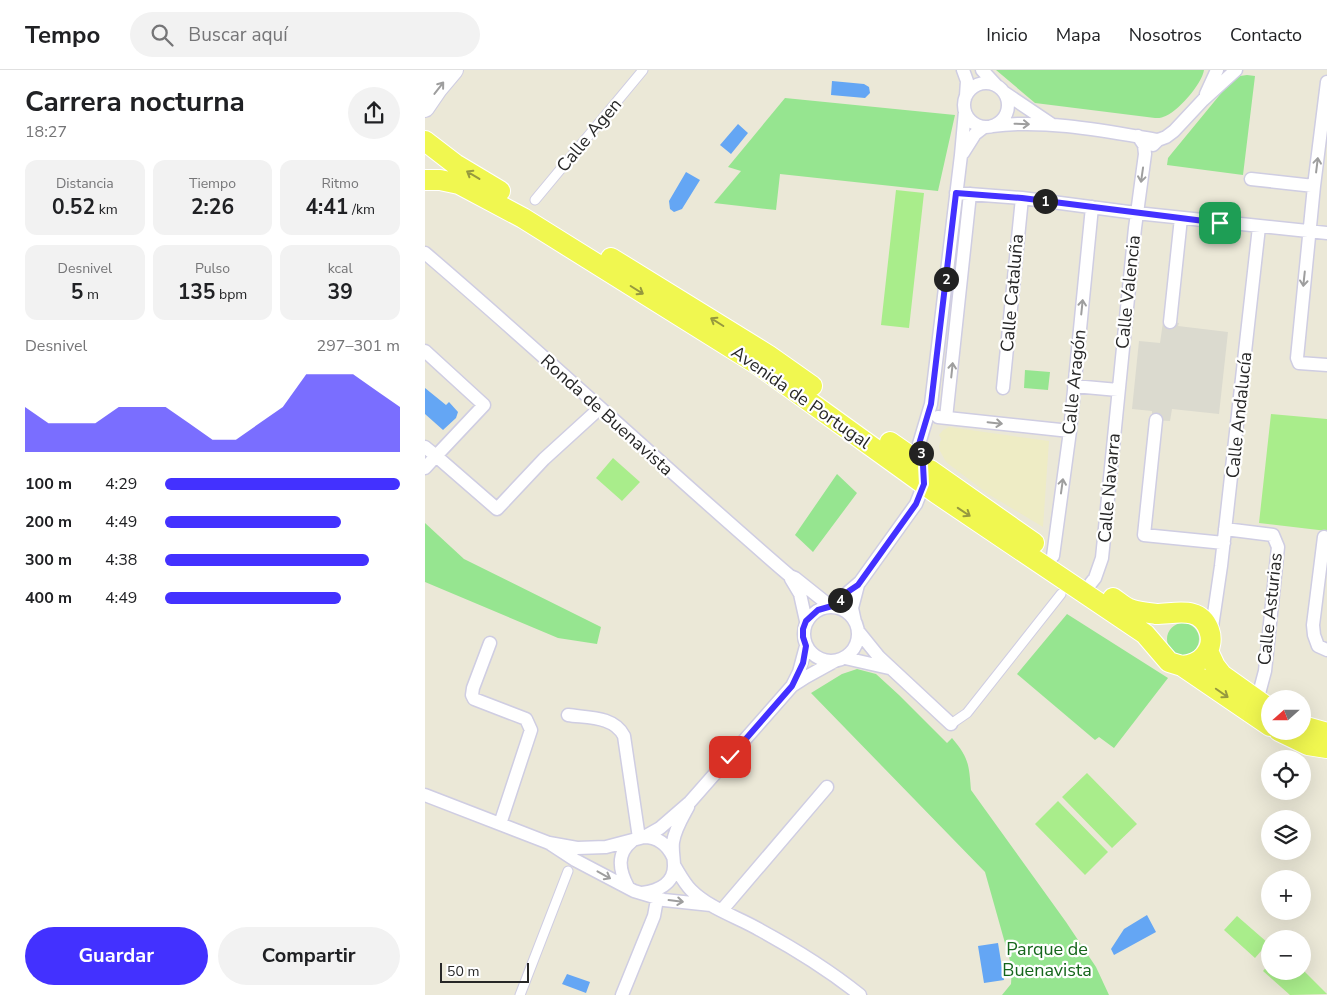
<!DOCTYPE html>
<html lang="es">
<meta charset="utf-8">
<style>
body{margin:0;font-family:"Nunito Sans",sans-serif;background:#f2f2f2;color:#202124;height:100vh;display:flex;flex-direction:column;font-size:19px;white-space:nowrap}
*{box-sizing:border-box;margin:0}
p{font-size:16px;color:#757577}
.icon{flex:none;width:28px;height:28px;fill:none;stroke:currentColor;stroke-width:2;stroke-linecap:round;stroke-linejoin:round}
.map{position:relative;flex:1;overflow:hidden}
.side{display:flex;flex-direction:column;background:#fff;width:425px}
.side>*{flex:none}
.needle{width:32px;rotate:249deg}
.controls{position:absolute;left:836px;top:620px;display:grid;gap:10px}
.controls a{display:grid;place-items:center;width:50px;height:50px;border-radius:50%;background:#fff;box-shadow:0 5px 20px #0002;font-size:25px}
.scale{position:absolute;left:15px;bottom:12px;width:89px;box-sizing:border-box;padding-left:5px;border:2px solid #272727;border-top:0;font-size:14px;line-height:18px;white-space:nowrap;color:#272727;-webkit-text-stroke:4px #fff;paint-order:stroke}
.pin{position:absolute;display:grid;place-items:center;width:42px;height:42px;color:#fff;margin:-21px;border-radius:10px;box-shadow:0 2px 8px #0006}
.km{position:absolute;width:25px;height:25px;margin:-12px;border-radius:50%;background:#222;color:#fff;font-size:14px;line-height:25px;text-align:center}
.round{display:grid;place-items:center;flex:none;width:52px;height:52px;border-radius:26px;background:#f2f2f2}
.headline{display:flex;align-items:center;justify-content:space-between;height:85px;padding:0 25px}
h1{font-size:28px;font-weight:700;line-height:38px}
.figures{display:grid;grid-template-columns:repeat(3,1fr);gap:8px;height:85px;padding:5px 25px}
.figures div{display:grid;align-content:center;border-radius:12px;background:#f2f2f2;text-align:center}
.figures b{font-size:21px;font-weight:700}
.figures small{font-size:14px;font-weight:400}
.figures p{font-size:14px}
.chart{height:140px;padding:10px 25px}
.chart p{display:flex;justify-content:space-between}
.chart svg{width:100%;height:90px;margin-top:5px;fill:#4331ff;opacity:.7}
.button{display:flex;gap:10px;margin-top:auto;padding:10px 25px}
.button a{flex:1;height:58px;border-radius:30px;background:#4331ff;color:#fff;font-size:20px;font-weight:700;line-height:58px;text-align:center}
.button a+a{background:#f2f2f2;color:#202124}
ul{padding:0 25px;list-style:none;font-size:16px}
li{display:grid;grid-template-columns:80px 60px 1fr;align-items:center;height:38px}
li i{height:12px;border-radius:6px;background:#4331ff}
header{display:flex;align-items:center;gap:30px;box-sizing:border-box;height:70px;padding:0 25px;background:#fff;border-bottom:1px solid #e0e0e0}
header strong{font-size:24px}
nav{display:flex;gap:28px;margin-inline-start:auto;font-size:18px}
.search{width:350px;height:45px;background:#f2f2f2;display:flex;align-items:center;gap:12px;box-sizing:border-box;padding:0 18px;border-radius:28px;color:#757577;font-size:19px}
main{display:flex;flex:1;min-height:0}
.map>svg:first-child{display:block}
.education{fill:#eeecc5}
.green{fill:#96e590}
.pitch{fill:#a9ed8b}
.plaza{fill:#dbdacf}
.water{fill:#64a6f4}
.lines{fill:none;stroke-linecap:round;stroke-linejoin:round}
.pedestrian-casing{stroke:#cfcde2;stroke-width:11}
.minor-casing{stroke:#cfcde2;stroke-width:15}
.secondary-casing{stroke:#cfcde2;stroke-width:20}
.primary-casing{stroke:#fff;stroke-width:22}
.pedestrian{stroke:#fff;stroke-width:9}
.minor{stroke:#fff;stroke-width:12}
.secondary{stroke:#fff;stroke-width:18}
.primary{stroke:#f0f750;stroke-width:20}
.oneway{stroke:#9e9e9e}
.oneway2{stroke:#96993e}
.route-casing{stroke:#fff;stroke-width:10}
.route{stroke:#4331ff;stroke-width:6}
.labels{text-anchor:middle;stroke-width:4.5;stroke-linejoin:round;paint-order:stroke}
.street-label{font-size:18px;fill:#272727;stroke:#fff}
.park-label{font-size:18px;fill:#15661b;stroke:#fff}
</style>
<header>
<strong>Tempo</strong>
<div class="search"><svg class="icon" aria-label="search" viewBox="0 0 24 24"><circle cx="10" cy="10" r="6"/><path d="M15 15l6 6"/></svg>Buscar aquí</div>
<nav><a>Inicio</a><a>Mapa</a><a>Nosotros</a><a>Contacto</a></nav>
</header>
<main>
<section class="side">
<div class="headline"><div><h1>Carrera nocturna</h1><p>18:27</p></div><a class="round"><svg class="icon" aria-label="share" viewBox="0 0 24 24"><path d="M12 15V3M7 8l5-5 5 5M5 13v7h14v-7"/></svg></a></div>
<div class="figures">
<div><p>Distancia</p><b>0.52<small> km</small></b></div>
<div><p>Tiempo</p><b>2:26</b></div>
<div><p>Ritmo</p><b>4:41<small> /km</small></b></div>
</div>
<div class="figures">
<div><p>Desnivel</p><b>5<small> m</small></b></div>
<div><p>Pulso</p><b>135<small> bpm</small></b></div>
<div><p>kcal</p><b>39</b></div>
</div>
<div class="chart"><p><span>Desnivel</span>297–301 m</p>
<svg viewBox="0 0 160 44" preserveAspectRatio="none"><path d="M0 44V22L10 30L20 30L30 30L40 22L50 22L60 22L70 30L80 38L90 38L100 30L110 22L120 6L130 6L140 6L150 14L160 22V44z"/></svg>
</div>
<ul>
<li><b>100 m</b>4:29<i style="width:100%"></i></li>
<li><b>200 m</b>4:49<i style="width:75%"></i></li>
<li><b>300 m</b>4:38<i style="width:87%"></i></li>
<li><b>400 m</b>4:49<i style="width:75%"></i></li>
</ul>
<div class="button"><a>Guardar</a><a>Compartir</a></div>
</section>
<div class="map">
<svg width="902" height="925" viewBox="0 0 902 925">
<rect width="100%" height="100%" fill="#ebe8d7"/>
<path class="education" d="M524 357 624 371 618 457 563 424 521 392 515 381 514 376 516 369 514 365 518 360Z"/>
<path class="green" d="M571 0H779C777 14 752 43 738 47 737 48 732 48 730 48L610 33Z
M822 5 830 6 818 105 742 95 743 88 747 83 807 10 815 6Z
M360 28 530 45 513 121 355 104 351 140 289 133 316 101 303 97Z
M600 300 625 302 623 320 599 318Z
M412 404 432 423 388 482 370 465Z
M0 453 39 489 176 557 172 574 133 568 0 512Z
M642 544 743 608 689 678 674 667 670 670 592 604Z
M742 569a16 16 0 1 1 32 0a16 16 0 1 1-32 0Z
M432 599 451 604 474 625 522 673 527 668C544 688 544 695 546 720L641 852 671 897 684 925H577L586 914 587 898 560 802 386 623 417 604Z"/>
<path class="pitch" d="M471 120 499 123 484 258 456 255Z
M846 344 902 349V461L834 453Z
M188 388 215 412 197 431 171 408Z
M662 703 712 754 687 778 637 727Z
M633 731 683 782 660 805 610 754Z
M812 846 843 873 830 888 799 860Z
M845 893V901L878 900 902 924 865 925 838 901Z"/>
<path class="plaza" d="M738 252 754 253 753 256 803 262 794 344 747 339 745 351 727 350V341L707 339 714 271 735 273Z"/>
<path class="water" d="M407 11 439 14 444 17 445 23 440 28 406 25Z
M313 54 323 63 306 84 295 75Z
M261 102 275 110 257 139 249 142 245 139 244 131Z
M0 318 21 335 24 332 33 342 31 348 18 360 0 344Z
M722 845 731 862 689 885 686 879 699 859Z
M573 873 579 910 559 913 553 876Z
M142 904 165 912 161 923 137 914Z"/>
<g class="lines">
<defs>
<path id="pedestrian" d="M110 130 218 0
M526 654 542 643 636 524
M95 925 143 801"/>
<path id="minor" d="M538 0 542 11 541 26
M557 0 572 16
M902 12 889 116 872 288 874 293 902 295
M539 35a22 22 0 1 1 44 0a22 22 0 1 1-44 0Z
M580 23 626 54
M781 24 792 0
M567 56C621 49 680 61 733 70
M728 75 733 70 741 67 749 61 778 30 811 0
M538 83 550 64 559 57
M826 109 889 116
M531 123 597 128 711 143 902 163
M0 183C124 289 242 400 365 506L370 508 405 536
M745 252 756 148
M0 281 59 335 11 386 0 377
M649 316 693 320
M578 318 597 128
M513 347 645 361
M521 348 545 124
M731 350 719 465 799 473
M0 398 11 386 72 439 119 389 175 338
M800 459 848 465 853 477 840 601 832 631
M899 467 888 555 889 565 893 576 902 580
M628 486 645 361 667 137
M366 509 375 524 381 551
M666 513 670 508 677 488 710 158 720 84 719 75 713 66
M407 536 435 512 491 434 499 414 498 395 494 374 506 334 536 85 540 41
M379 564a27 27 0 1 1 54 0a27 27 0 1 1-54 0Z
M430 552 427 538 433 515
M433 561 454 587 526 654
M786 564 796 496 834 157
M65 573 48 618 47 625 49 629 101 649 106 660 75 754
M420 588 464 598
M368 614 374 602 381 576
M143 645C163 648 189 646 199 666L214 768
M0 725 124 773 150 790 209 821 239 830 286 835
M219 767C233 767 242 774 248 787
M124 773 152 778 181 777 219 767 235 758 265 732 367 616 381 607 410 591
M249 795C254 803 259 813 266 820 285 839 313 847 335 860 370 879 404 900 435 925
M203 817C194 800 191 784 207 771
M217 823C232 821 249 814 249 796 249 788 247 780 248 772 250 759 257 748 263 737
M297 840 402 717
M197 925 229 846 231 835"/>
<path id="secondary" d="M0 14 12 0
M0 38 13 19 29 0"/>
<path id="primary" d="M0 71 30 94 75 121
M0 110H15L34 114 98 148 335 296 511 423 720 564 744 592 757 596 845 656
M186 188 343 285 387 316
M465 372 498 395
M505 400 609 473
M688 528C694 532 701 539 708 540 715 542 724 543 731 544 750 544 775 535 784 560 787 568 786 578 780 585 774 593 766 595 757 596
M783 581 790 596 797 605 845 639
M878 656 902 663
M854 661 883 675 902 678"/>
</defs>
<use href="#pedestrian" class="pedestrian-casing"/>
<use href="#minor" class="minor-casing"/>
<use href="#secondary" class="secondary-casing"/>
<use href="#primary" class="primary-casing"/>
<use href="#pedestrian" class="pedestrian"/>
<use href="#minor" class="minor"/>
<use href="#secondary" class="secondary"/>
<use href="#primary" class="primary"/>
</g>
<defs><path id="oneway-shaft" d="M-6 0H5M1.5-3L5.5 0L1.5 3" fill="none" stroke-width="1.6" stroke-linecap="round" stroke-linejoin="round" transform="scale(1.25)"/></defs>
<g class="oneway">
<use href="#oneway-shaft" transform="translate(14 18) rotate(-52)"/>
<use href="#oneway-shaft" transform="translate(597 54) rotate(2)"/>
<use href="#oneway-shaft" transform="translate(892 95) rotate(-83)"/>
<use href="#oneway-shaft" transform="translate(717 105) rotate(98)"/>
<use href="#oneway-shaft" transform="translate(879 209) rotate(96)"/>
<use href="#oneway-shaft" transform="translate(657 237) rotate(-84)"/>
<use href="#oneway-shaft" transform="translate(527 300) rotate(-84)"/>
<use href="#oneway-shaft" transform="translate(570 353) rotate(6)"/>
<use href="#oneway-shaft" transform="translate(637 416) rotate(-82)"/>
<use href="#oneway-shaft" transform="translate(179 805) rotate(29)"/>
<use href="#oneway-shaft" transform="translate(251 831) rotate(7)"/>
</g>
<g class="oneway2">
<use href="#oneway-shaft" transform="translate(48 105) rotate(-149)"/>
<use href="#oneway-shaft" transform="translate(212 220) rotate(32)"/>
<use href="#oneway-shaft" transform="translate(292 252) rotate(-148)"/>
<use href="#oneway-shaft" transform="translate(539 442) rotate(34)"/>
<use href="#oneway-shaft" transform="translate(797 623) rotate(35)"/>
</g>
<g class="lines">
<defs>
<path id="route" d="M305 687 367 616 378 593 381 576 378 567V559L381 551 393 540 407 536 424 521 433 515 491 434 499 414 498 395 494 374 506 334 531 123 597 128 795 153"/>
</defs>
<use href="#route" class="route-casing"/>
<use href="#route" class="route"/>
</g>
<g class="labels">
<g class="street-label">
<text transform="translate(164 65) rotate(-50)" y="6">Calle Agen</text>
<text transform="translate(703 222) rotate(-84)" y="6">Calle Valencia</text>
<text transform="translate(587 223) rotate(-85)" y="6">Calle Cataluña</text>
<text transform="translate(649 312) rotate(-84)" y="6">Calle Aragón</text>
<text transform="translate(376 327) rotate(35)" y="6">Avenida de Portugal</text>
<text transform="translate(182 345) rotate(42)" y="6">Ronda de Buenavista</text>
<text transform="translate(814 345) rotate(-84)" y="6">Calle Andalucía</text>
<text transform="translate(684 418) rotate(-85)" y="6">Calle Navarra</text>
<text transform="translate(845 539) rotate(-84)" y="6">Calle Asturias</text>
</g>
<g class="park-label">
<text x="622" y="885">Parque de<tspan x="622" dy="21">Buenavista</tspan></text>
</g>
</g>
</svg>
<div class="controls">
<a><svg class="needle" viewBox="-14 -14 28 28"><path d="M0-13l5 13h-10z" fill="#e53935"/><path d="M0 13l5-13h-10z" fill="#757577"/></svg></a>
<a><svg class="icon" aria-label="locate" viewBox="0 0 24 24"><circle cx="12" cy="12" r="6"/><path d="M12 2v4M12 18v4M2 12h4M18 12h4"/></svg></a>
<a><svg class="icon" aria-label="layers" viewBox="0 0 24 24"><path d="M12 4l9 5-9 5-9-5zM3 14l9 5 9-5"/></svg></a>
<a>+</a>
<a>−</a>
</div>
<div class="scale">50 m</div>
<div class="pin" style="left:795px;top:153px;background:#1e9e55"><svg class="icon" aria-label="arrive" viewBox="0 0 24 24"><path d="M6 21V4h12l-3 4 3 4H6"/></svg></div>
<div class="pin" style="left:305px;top:687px;background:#d93025"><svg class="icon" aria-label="check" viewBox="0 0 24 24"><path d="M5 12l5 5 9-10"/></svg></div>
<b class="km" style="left:620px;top:131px">1</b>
<b class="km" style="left:521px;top:209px">2</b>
<b class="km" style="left:496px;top:383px">3</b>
<b class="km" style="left:415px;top:530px">4</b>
</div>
</main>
